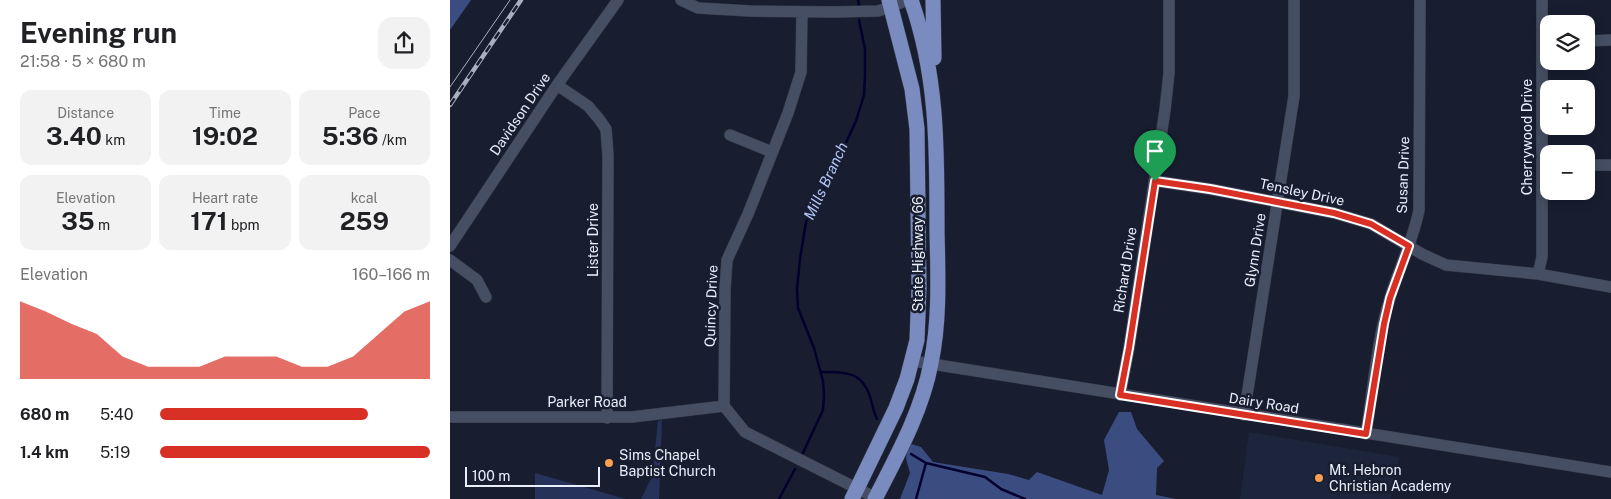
<!DOCTYPE html>
<meta charset="utf-8">
<style>
body{margin:0;font-family:"Public Sans",sans-serif;background:#f2f2f2;color:#202124;height:100vh;display:flex;flex-direction:column;font-size:19px;white-space:nowrap}
*{box-sizing:border-box;margin:0}
p{font-size:16px;color:#757577}
.icon{flex:none;width:28px;height:28px;fill:none;stroke:currentColor;stroke-width:2;stroke-linecap:round;stroke-linejoin:round}
.map{position:relative;flex:1;overflow:hidden}
.sheet{display:flex;flex-direction:column;background:#fff;width:450px}
.sheet>*{flex:none}
.fabs{position:absolute;left:1090px;top:15px;display:grid;gap:10px}
.fabs a{display:grid;place-items:center;width:55px;height:55px;border-radius:10px;background:#fff;box-shadow:0 2px 12px #0003;font-size:25px}
.scale{position:absolute;left:15px;bottom:12px;width:135px;box-sizing:border-box;padding-left:5px;border:2px solid #e9eefb;border-top:0;font-size:14px;line-height:18px;white-space:nowrap;color:#e9eefb;-webkit-text-stroke:4px #181e30;paint-order:stroke}
.pin{position:absolute;display:grid;place-items:center;width:42px;height:42px;color:#fff;margin:-51px -21px;border-radius:50% 50% 50% 0;rotate:-45deg;box-shadow:0 0 5px #0007}
.pin .icon{rotate:45deg}
.round{display:grid;place-items:center;flex:none;width:52px;height:52px;border-radius:15px;background:#f2f2f2}
.overview{display:flex;align-items:center;justify-content:space-between;height:85px;padding:0 20px}
h1{font-size:28px;font-weight:700;line-height:38px}
.metrics{display:grid;grid-template-columns:repeat(3,1fr);gap:8px;height:85px;padding:5px 20px}
.metrics div{display:grid;align-content:center;border-radius:12px;background:#f2f2f2;text-align:center}
.metrics b{font-size:25px;font-weight:700}
.metrics small{font-size:14px;font-weight:400}
.metrics p{font-size:14px}
.chart{height:140px;padding:10px 20px}
.chart p{display:flex;justify-content:space-between}
.chart svg{width:100%;height:90px;margin-top:5px;fill:#d93025;opacity:.7}
ul{padding:0 20px;list-style:none;font-size:16px}
li{display:grid;grid-template-columns:80px 60px 1fr;align-items:center;height:38px}
li i{height:12px;border-radius:6px;background:#d93025}
main{display:flex;flex:1;min-height:0}
.map>svg:first-child{display:block}
.built{fill:#1d253d}
.green{fill:#26325a}
.forest{fill:#3b4c81}
.lines{fill:none;stroke-linecap:round;stroke-linejoin:round}
.stream{stroke:#02002d;stroke-width:2.5}
.minor-casing{stroke:#363a49;stroke-width:12}
.major-casing{stroke:#363a49;stroke-width:16}
.minor{stroke:#464e63;stroke-width:11}
.major{stroke:#798bbf;stroke-width:15}
.tram{stroke:#aaafbe;stroke-width:1}
.rail-casing{stroke:#aaafbe;stroke-width:4.5}
.rail{stroke:#181e30;stroke-width:2.5;stroke-dasharray:8;stroke-linecap:butt}
.route-casing{stroke:#fff;stroke-width:10}
.route{stroke:#d93025;stroke-width:6}
.poi-dot{fill:#fa9f4f;stroke:#181e30;stroke-width:2}
.labels{text-anchor:middle;stroke-width:5;stroke-linejoin:round;paint-order:stroke}
.street-label{font-size:14px;fill:#e9eefb;stroke:#181e30}
.poi-label{font-size:14px;fill:#e9eefb;stroke:#181e30;text-anchor:start}
.water-label{font-size:15px;font-style:italic;fill:#b3c5f7;stroke:#181e30}
</style>
<main>
<section class="sheet">
<div class="overview"><div><h1>Evening run</h1><p>21:58 · 5 × 680 m</p></div><a class="round"><svg class="icon" aria-label="share" viewBox="0 0 24 24"><path d="M12 15V3M7 8l5-5 5 5M5 13v7h14v-7"/></svg></a></div>
<div class="metrics">
<div><p>Distance</p><b>3.40<small> km</small></b></div>
<div><p>Time</p><b>19:02</b></div>
<div><p>Pace</p><b>5:36<small> /km</small></b></div>
</div>
<div class="metrics">
<div><p>Elevation</p><b>35<small> m</small></b></div>
<div><p>Heart rate</p><b>171<small> bpm</small></b></div>
<div><p>kcal</p><b>259</b></div>
</div>
<div class="chart"><p><span>Elevation</span>160–166 m</p>
<svg viewBox="0 0 160 44" preserveAspectRatio="none"><path d="M0 44V6L10 11L20 17L30 22L40 33L50 38L60 38L70 38L80 33L90 33L100 33L110 38L120 38L130 33L140 22L150 11L160 6V44z"/></svg>
</div>
<ul>
<li><b>680 m</b>5:40<i style="width:77%"></i></li>
<li><b>1.4 km</b>5:19<i style="width:100%"></i></li>
</ul>
</section>
<div class="map">
<svg width="1161" height="499" viewBox="0 0 1161 499">
<rect width="100%" height="100%" fill="#181e30"/>
<path class="built" d="M799 432 949 457 941 499H790Z"/>
<path class="green" d="M212 420 209 499H191L202 477 208 421Z
M85 473 176 499H85Z"/>
<path class="forest" d="M0 0H21L0 30Z
M669 412H681L687 429 714 461 707 468 706 495 726 499H450L460 473 456 459 458 443 471 447 483 462 558 474 579 480 587 472 652 495 659 470 654 440Z"/>
<g class="lines">
<path class="stream" d="M408 0 409 5
M371 372C396 372 413 371 421 400 423 407 424 413 427 419
M461 454 476 463 535 477 551 489 575 499
M352 455 373 410 374 395 373 381 364 348 348 308 347 289 350 259 356 222 382 173 406 121 414 95 415 75V49L409 20
M329 499 345 469
M466 499 476 463"/>
<defs>
<path id="minor" d="M231 0 248 8 300 11 384 12 428 11 441 7 457 0
M352 12 351 72 338 113 298 214 277 260 275 289 274 406 295 432 426 498
M1136 41 1161 40
M107 85 138 106 149 119 156 129 158 156 157 418
M280 135 322 152
M1136 165H1161
M705 181 760 189 884 213 921 224 972 254 996 265 1088 274 1161 287
M0 246 107 85 168 0
M0 260 27 280 36 297
M1088 274 1092 257V0
M463 361 1161 472
M670 395 679 348 715 110 719 73V0
M794 415 844 96V0
M0 417H182L274 406
M916 434C923 391 927 339 940 298 949 268 963 241 969 210L970 0"/>
<path id="major" d="M483 0 484 58
M402 499 446 408 457 379 467 340 469 288 467 129 462 89 439 0
M425 499C447 456 472 411 481 363 490 320 488 275 487 231 487 152 488 76 461 0"/>
</defs>
<use href="#minor" class="minor-casing"/>
<use href="#major" class="major-casing"/>
<use href="#minor" class="minor"/>
<use href="#major" class="major"/>
<path class="tram" d="M0 87 60 0"/>
<defs>
<path id="rail" d="M0 105 71 0"/>
</defs>
<use href="#rail" class="rail-casing"/>
<use href="#rail" class="rail"/>
</g>
<g class="lines">
<defs>
<path id="route" d="M705 181 760 189 884 213 921 224 959 246 940 298 934 324 916 434 670 395 679 348Z"/>
</defs>
<use href="#route" class="route-casing"/>
<use href="#route" class="route"/>
</g>
<g class="poi-dot">
<circle cx="159" cy="463" r="5"/>
<circle cx="869" cy="478" r="5"/>
</g>
<g class="labels">
<g class="street-label">
<text transform="translate(70 114) rotate(-56)" y="5">Davidson Drive</text>
<text transform="translate(1077 137) rotate(-90)" y="5">Cherrywood Drive</text>
<text transform="translate(953 175) rotate(-88)" y="5">Susan Drive</text>
<text transform="translate(852 192) rotate(12)" y="5">Tensley Drive</text>
<text transform="translate(143 240) rotate(-90)" y="5">Lister Drive</text>
<text transform="translate(805 250) rotate(-81)" y="5">Glynn Drive</text>
<text transform="translate(468 254) rotate(-90)" y="5">State Highway 66</text>
<text transform="translate(675 270) rotate(-81)" y="5">Richard Drive</text>
<text transform="translate(261 306) rotate(-88)" y="5">Quincy Drive</text>
<text x="137" y="407">Parker Road</text>
<text transform="translate(814 403) rotate(9)" y="5">Dairy Road</text>
</g>
<g class="poi-label">
<text x="169" y="460">Sims Chapel<tspan x="169" dy="16">Baptist Church</tspan></text>
<text x="879" y="475">Mt. Hebron<tspan x="879" dy="16">Christian Academy</tspan></text>
</g>
<g class="water-label">
<text transform="translate(376 181) rotate(-65)" y="5">Mills Branch</text>
</g>
</g>
</svg>
<div class="fabs">
<a><svg class="icon" aria-label="layers" viewBox="0 0 24 24"><path d="M12 4l9 5-9 5-9-5zM3 14l9 5 9-5"/></svg></a>
<a>+</a>
<a>−</a>
</div>
<div class="scale">100 m</div>
<div class="pin" style="left:705px;top:181px;background:#1e9e55"><svg class="icon" aria-label="arrive" viewBox="0 0 24 24"><path d="M6 21V4h12l-3 4 3 4H6"/></svg></div>
</div>
</main>
